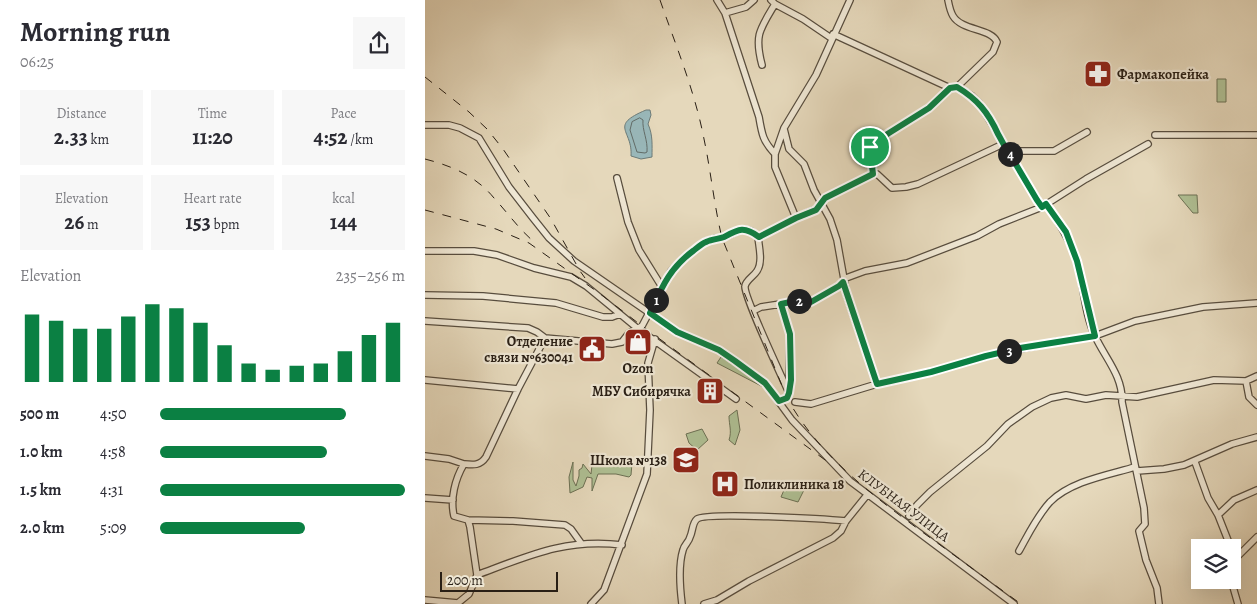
<!DOCTYPE html>
<meta charset="utf-8">
<style>
body{margin:0;font-family:Alegreya,serif;background:#f7f7f7;color:#2b2b33;height:100vh;display:flex;flex-direction:column;font-size:19px;white-space:nowrap}
*{box-sizing:border-box;margin:0}
p{font-size:16px;color:#7c7c81}
.icon{flex:none;width:28px;height:28px;fill:none;stroke:currentColor;stroke-width:2;stroke-linecap:round;stroke-linejoin:round}
.map{position:relative;flex:1;overflow:hidden}
.side{display:flex;flex-direction:column;background:#fff;width:425px}
.side>*{flex:none}
.fabs{position:absolute;left:766px;top:539px;display:grid;gap:10px}
.fabs a{display:grid;place-items:center;width:50px;height:50px;border-radius:0px;background:#fff;box-shadow:0 5px 20px #0002;font-size:25px}
.scale{position:absolute;left:15px;bottom:12px;width:118px;box-sizing:border-box;padding-left:5px;border:2px solid #291f15;border-top:0;font-size:14px;line-height:18px;white-space:nowrap;color:#291f15;-webkit-text-stroke:4px #eee6d3;paint-order:stroke}
.pin{position:absolute;display:grid;place-items:center;width:42px;height:42px;color:#fff;margin:-21px;border:2px solid #fff;border-radius:50%;box-shadow:0 1px 5px #0007}
.km{position:absolute;width:25px;height:25px;margin:-12px;border-radius:50%;background:#222;color:#fff;font-size:14px;line-height:25px;text-align:center}
.round{display:grid;place-items:center;flex:none;width:52px;height:52px;border-radius:0px;background:#f7f7f7}
.headline{display:flex;align-items:center;justify-content:space-between;height:85px;padding:0 20px}
h1{font-size:28px;font-weight:700;line-height:38px}
.figures{display:grid;grid-template-columns:repeat(3,1fr);gap:8px;height:85px;padding:5px 20px}
.figures div{display:grid;align-content:center;border-radius:0px;background:#f7f7f7;text-align:center}
.figures b{font-size:21px;font-weight:700}
.figures small{font-size:14px;font-weight:400}
.figures p{font-size:14px}
.chart{height:140px;padding:10px 20px}
.chart p{display:flex;justify-content:space-between}
.chart svg{width:100%;height:90px;margin-top:5px;stroke:#0b8043;stroke-width:6}
ul{padding:0 20px;list-style:none;font-size:16px}
li{display:grid;grid-template-columns:80px 60px 1fr;align-items:center;height:38px}
li i{height:12px;border-radius:6px;background:#0b8043}
main{display:flex;flex:1;min-height:0}
.map>svg:first-child{display:block}
.green{fill:#afc094;stroke:#6c7054}
.water{fill:#99b8ba;stroke:#6c7b78}
.lines{fill:none;stroke-linecap:round;stroke-linejoin:round}
.shore{stroke:#616c68;stroke-width:1}
.minor-casing{stroke:#584d3e;stroke-width:8}
.minor{stroke:#eee6d3;stroke-width:5.5}
.rail{stroke:#291f15;stroke-width:1;stroke-dasharray:9 9;stroke-linecap:butt}
.route-casing{stroke:#fff;stroke-width:10}
.route{stroke:#0b8043;stroke-width:6}
.labels{text-anchor:middle;stroke-width:4.5;stroke-linejoin:round;paint-order:stroke}
.poi-label{font-size:14px;font-weight:bold;fill:#291f15;stroke:#eee6d3;text-anchor:end}
.street-label{font-size:14px;fill:#291f15;stroke:#eee6d3}
</style>
<main>
<section class="side">
<div class="headline"><div><h1>Morning run</h1><p>06:25</p></div><a class="round"><svg class="icon" aria-label="share" viewBox="0 0 24 24"><path d="M12 15V3M7 8l5-5 5 5M5 13v7h14v-7"/></svg></a></div>
<div class="figures">
<div><p>Distance</p><b>2.33<small> km</small></b></div>
<div><p>Time</p><b>11:20</b></div>
<div><p>Pace</p><b>4:52<small> /km</small></b></div>
</div>
<div class="figures">
<div><p>Elevation</p><b>26<small> m</small></b></div>
<div><p>Heart rate</p><b>153<small> bpm</small></b></div>
<div><p>kcal</p><b>144</b></div>
</div>
<div class="chart"><p><span>Elevation</span>235–256 m</p>
<svg viewBox="0 0 160 44" preserveAspectRatio="none"><path d="M5 44V11M15 44V14M25 44V18M35 44V18M45 44V12M55 44V6M65 44V8M75 44V15M85 44V26M95 44V35M105 44V38M115 44V36M125 44V35M135 44V29M145 44V21M155 44V15"/></svg>
</div>
<ul>
<li><b>500 m</b>4:50<i style="width:76%"></i></li>
<li><b>1.0 km</b>4:58<i style="width:68%"></i></li>
<li><b>1.5 km</b>4:31<i style="width:100%"></i></li>
<li><b>2.0 km</b>5:09<i style="width:59%"></i></li>
</ul>
</section>
<div class="map">
<svg width="832" height="604" viewBox="0 0 832 604">
<rect width="100%" height="100%" fill="#e5d8bb"/>
<filter id="stains"><feTurbulence type="fractalNoise" baseFrequency=".004" numOctaves="4"/><feColorMatrix values="0 0 0 0 .2 0 0 0 0 .09 0 0 0 0 .02 0 0 0 .5 -.17"/></filter>
<radialGradient id="worn" r=".72"><stop offset=".6" stop-color="#630" stop-opacity="0"/><stop offset="1" stop-color="#630" stop-opacity=".3"/></radialGradient>
<path class="green" d="M792 79H801V102H792Z
M753 195H772L773 213H768Z
M296 357C312 367 330 375 342 389L292 363Z
M312 410 315 430 310 445 304 440C307 431 304 425 304 416Z
M277 429 283 440 272 450 264 443 261 434Z
M168 456 176 463 189 462 191 464 207 463 206 475 204 477 191 474H173L167 491V478L162 477 158 487 145 493 144 477 148 462V480L151 486 154 476V470L157 468 158 464 166 474Z
M362 483 379 490 373 502 356 497Z"/>
<path class="water" d="M221 110H225L226 115 223 124C228 135 227 145 227 157L216 159 206 156C208 130 183 126 221 110Z"/>
<g class="lines">
<path class="shore" d="M215 118 218 120C217 130 223 140 222 152L220 153 212 152 205 130 207 122Z"/>
<defs>
<path id="minor" d="M292 0 300 13
M329 0 321 7 300 13 334 117C337 135 338 141 350 154
M346 0 350 4 378 19 406 38
M523 0C524 5 525 11 528 16 537 31 566 28 572 42L568 52 532 87
M408 34 525 88 532 87 547 96 554 103 573 134 578 144 617 207
M337 65C329 35 335 29 350 4
M0 125H24L35 128 54 138 84 187 108 218 124 238 149 261 252 332 294 350 340 383 367 420 425 481 589 604
M359 129 364 149 379 164 389 190 405 219 412 240 422 296 452 384
M730 135H832
M583 151H629L662 132
M448 174 445 151 448 143 504 108 525 88
M192 178 203 222 214 250 237 287
M621 204C634 222 645 240 652 261 659 285 659 313 670 336 680 358 698 376 697 402L719 508 720 524 714 531 721 560 732 588 734 604
M371 218 391 209 400 198 448 174H452L467 188 481 187 493 184 578 144
M0 251H49L72 255 109 268 146 277 161 286 212 328 311 399
M0 295 58 296 131 303 178 317H187L195 314
M356 304 365 334 364 391
M328 311 336 307 375 301 386 302 414 286 421 278 440 271 482 263 552 236 574 224 617 207 661 179 723 144
M0 321 103 328 112 332 120 338
M0 380 93 389
M821 381 824 397 832 405
M354 401 362 398 364 393C358 379 318 295 320 286 321 280 329 276 332 271 338 262 334 247 333 237L371 218 350 167V154L359 128 391 75 425 0
M370 402 386 404 452 384 506 372 561 356 635 341 670 336 710 321 778 307 832 303
M0 456 24 459 39 464
M770 462 783 498 793 515 806 548
M712 471 739 469 759 465 807 444 832 437
M0 498 28 500
M793 515 809 500 832 490
M484 516 492 505 505 492 562 446 583 424 607 407 626 398 641 395 661 399 681 395 712 397 789 380 821 381 832 376
M43 520 88 521 140 525 146 529 156 543
M594 551C603 535 612 516 625 502 646 481 683 475 710 467
M808 573 812 557 832 537
M52 575 45 527 43 520 29 516C25 499 30 479 39 464 48 465 55 466 61 457L93 389 120 338 187 344 197 342 204 333 217 326 246 271 259 258 279 242 291 238H297L317 229 326 231 333 237
M806 580 813 604
M0 600 33 603 44 594 52 575C103 556 141 538 197 545
M166 604 179 590 222 474 225 410 223 363 230 339
M257 604C255 588 253 566 258 550 259 545 264 542 265 537 268 531 267 523 272 519 281 512 403 519 421 521
M279 604 292 600 324 581 408 538 416 531 421 521 442 495"/>
</defs>
<use href="#minor" class="minor-casing"/>
<use href="#minor" class="minor"/>
<path class="rail" d="M235 0C251 46 270 92 279 139 286 172 289 205 297 238L362 398C394 456 447 495 500 534 532 557 564 581 596 604
M0 77 44 112 62 129 78 149 126 219 155 271 160 278
M0 159C27 166 51 176 69 198 82 212 93 228 108 241
M0 210 71 229 104 243 174 293 217 326 407 465"/>
</g>
<g class="lines">
<defs>
<path id="route" d="M532 87C552 99 563 112 573 134 577 141 579 146 583 151L612 200 617 207 621 204 641 232 652 261 670 336 595 348 561 356 506 372 452 384 418 282 414 286 386 302 375 300 356 304 365 334 366 380 364 393 362 398 354 401 340 383 310 361 294 350 252 332 225 313C237 287 244 269 268 251 272 248 276 244 281 242 287 239 294 239 299 237 314 229 319 226 334 237L371 218 391 210 400 198 448 174 445 151 448 143 504 108 525 88Z"/>
</defs>
<use href="#route" class="route-casing"/>
<use href="#route" class="route"/>
</g>
<defs>
<symbol id="pharmacy-square" viewBox="-11 -11 22 22"><rect x="-9" y="-9" width="18" height="18" rx="4" fill="#8f2418" stroke="#eee6d3"/><path d="M-2-6h4v4h4v4h-4v4h-4v-4h-4v-4h4Z" fill="#fff"/></symbol>
<symbol id="shop-square" viewBox="-11 -11 22 22"><rect x="-9" y="-9" width="18" height="18" rx="4" fill="#8f2418" stroke="#eee6d3"/><path d="M-5-2.5h2.3a2.7 3.5 0 0 1 5.4 0H5L5.5 6h-11ZM-1.5-2.5h3a1.5 2.3 0 0 0-3 0Z" fill="#fff"/></symbol>
<symbol id="civic-square" viewBox="-11 -11 22 22"><rect x="-9" y="-9" width="18" height="18" rx="4" fill="#8f2418" stroke="#eee6d3"/><path d="M-.6-6.5H3V-4.5H.6V-3L4-1V1h2V6H-6V1h2V-1L-.6-3ZM-1.2 2.5V6h2.4V2.5Z" fill="#fff"/></symbol>
<symbol id="building-square" viewBox="-11 -11 22 22"><rect x="-9" y="-9" width="18" height="18" rx="4" fill="#8f2418" stroke="#eee6d3"/><path d="M-4-6H4V6H1V3H-1V6H-4ZM-2.5-4.3h1.7v1.8h-1.7ZM.8-4.3h1.7v1.8H.8ZM-2.5-1h1.7V.8h-1.7ZM.8-1h1.7V.8H.8Z" fill="#fff"/></symbol>
<symbol id="school-square" viewBox="-11 -11 22 22"><rect x="-9" y="-9" width="18" height="18" rx="4" fill="#8f2418" stroke="#eee6d3"/><path d="M0-5L7-2L0 1L-7-2ZM-4 1L0 2.5L4 1V4Q0 6-4 4Z" fill="#fff"/></symbol>
<symbol id="hospital-square" viewBox="-11 -11 22 22"><rect x="-9" y="-9" width="18" height="18" rx="4" fill="#8f2418" stroke="#eee6d3"/><path d="M-5-5h3v3.5h4V-5h3V5h-3V1.5h-4V5h-3Z" fill="#fff"/></symbol>
</defs>
<g fill-rule="evenodd">
<use href="#pharmacy-square" x="657" y="58" width="32" height="32"/>
<use href="#shop-square" x="197" y="326" width="32" height="32"/>
<use href="#civic-square" x="151" y="333" width="32" height="32"/>
<use href="#building-square" x="269" y="375" width="32" height="32"/>
<use href="#school-square" x="245" y="444" width="32" height="32"/>
<use href="#hospital-square" x="284" y="468" width="32" height="32"/>
</g>
<g class="labels">
<g class="poi-label">
<text x="692" y="79" text-anchor="start">Фармакопейка</text>
<text x="148" y="346">Отделение<tspan x="148" dy="16">связи №630041</tspan></text>
<text x="213" y="373" text-anchor="middle">Ozon</text>
<text x="266" y="396">МБУ Сибирячка</text>
<text x="242" y="465">Школа №138</text>
<text x="319" y="489" text-anchor="start">Поликлиника 18</text>
</g>
<g class="street-label">
<text transform="translate(479 505) rotate(37)" y="5">КЛУБНАЯ УЛИЦА</text>
</g>
</g>
<rect width="100%" height="100%" filter="url(#stains)"/>
<rect width="100%" height="100%" fill="url(#worn)"/>
</svg>
<div class="fabs">
<a><svg class="icon" aria-label="layers" viewBox="0 0 24 24"><path d="M12 4l9 5-9 5-9-5zM3 14l9 5 9-5"/></svg></a>
</div>
<div class="scale">200 m</div>
<div class="pin" style="left:445px;top:147px;background:#1e9e55"><svg class="icon" aria-label="arrive" viewBox="0 0 24 24"><path d="M6 21V4h12l-3 4 3 4H6"/></svg></div>
<b class="km" style="left:231px;top:300px">1</b>
<b class="km" style="left:374px;top:301px">2</b>
<b class="km" style="left:584px;top:351px">3</b>
<b class="km" style="left:585px;top:154px">4</b>
</div>
</main>
